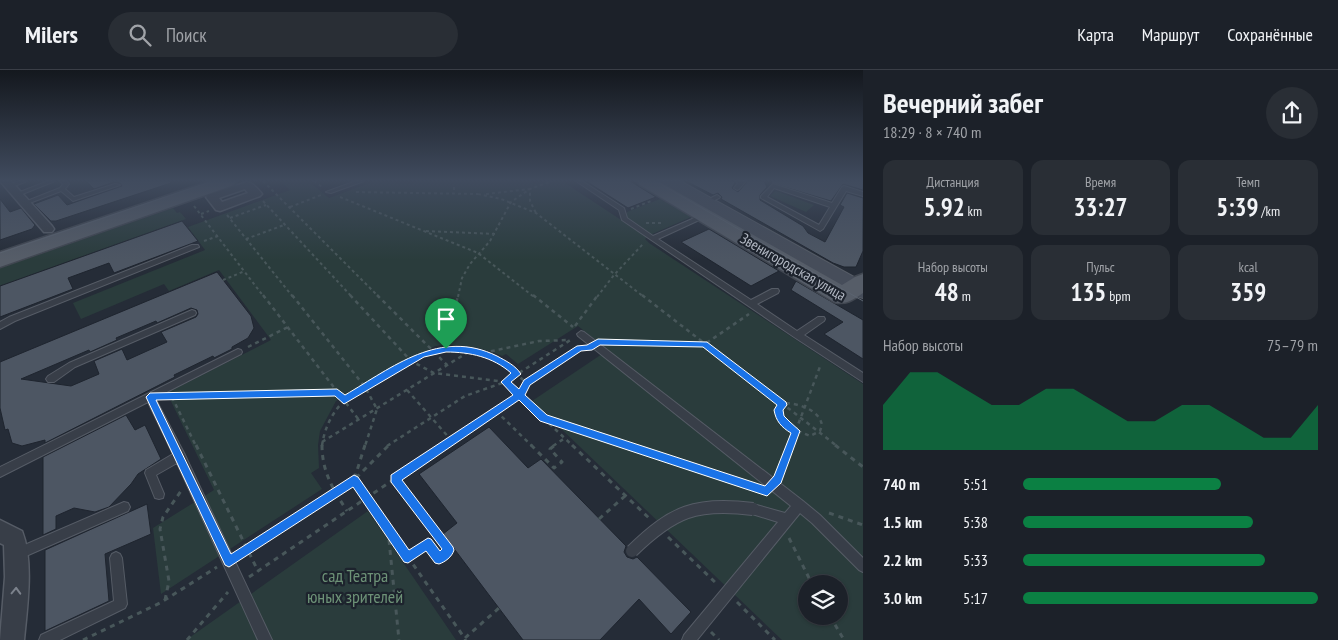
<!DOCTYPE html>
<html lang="ru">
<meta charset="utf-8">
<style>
body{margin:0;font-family:"PT Sans Narrow",sans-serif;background:#292e35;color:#f1f3f6;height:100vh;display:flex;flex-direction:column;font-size:19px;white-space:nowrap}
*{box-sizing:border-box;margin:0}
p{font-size:16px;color:#a0a3a8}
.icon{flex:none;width:28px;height:28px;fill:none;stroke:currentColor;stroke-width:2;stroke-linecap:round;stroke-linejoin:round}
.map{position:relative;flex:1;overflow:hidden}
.panel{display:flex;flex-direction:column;background:#1c2129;width:475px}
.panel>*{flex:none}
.buttons{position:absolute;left:798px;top:505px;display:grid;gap:10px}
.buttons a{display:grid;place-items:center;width:50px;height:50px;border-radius:50%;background:#1c2129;box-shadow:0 1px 4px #0004,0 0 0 1px #3a3e46;font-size:25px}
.pin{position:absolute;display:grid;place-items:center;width:42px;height:42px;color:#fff;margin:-51px -21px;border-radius:50% 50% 50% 0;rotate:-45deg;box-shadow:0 0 5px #0007}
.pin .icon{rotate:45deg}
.round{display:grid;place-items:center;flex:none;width:52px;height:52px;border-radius:26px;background:#292e35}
.summary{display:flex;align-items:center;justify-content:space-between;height:85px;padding:0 20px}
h1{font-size:28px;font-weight:700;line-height:38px}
.metrics{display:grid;grid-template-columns:repeat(3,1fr);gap:8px;height:85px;padding:5px 20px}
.metrics div{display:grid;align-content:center;border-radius:12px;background:#292e35;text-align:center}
.metrics b{font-size:25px;font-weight:700}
.metrics small{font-size:14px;font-weight:400}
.metrics p{font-size:14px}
.chart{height:140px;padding:10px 20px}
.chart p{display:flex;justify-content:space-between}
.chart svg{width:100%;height:90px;margin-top:5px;fill:#0b8043;opacity:.7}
ul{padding:0 20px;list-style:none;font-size:16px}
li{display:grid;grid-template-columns:80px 60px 1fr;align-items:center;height:38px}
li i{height:12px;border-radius:6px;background:#0b8043}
header{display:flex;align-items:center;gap:30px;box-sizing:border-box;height:70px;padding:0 25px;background:#1c2129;border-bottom:1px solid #3a3e46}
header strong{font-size:24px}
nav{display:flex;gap:28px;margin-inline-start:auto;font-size:18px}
.search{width:350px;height:45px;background:#292e35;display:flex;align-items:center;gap:12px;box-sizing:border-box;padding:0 18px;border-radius:28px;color:#a0a3a8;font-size:19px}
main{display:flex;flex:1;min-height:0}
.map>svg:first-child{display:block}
.green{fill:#2a3c3c;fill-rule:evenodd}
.building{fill:#4d5663;stroke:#1f252f;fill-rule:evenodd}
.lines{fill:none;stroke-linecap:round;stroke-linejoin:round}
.lane-casing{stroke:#565c66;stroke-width:2}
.street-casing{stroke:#565c66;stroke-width:3}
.secondary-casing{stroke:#565c66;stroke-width:2}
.primary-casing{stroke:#414751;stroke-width:3}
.path-far2{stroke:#48575a;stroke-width:2;stroke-dasharray:3 3;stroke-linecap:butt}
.path-far1{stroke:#48575a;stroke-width:2.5;stroke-dasharray:4 4;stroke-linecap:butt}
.path{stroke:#48575a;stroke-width:3;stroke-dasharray:5 5;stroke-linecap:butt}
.lane{fill:#383e48;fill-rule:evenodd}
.street{fill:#383e48;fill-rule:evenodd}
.secondary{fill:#464d5a;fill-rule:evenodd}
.primary{fill:#565d68;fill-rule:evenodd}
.tram{stroke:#5c6470;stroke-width:1}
.lane-bridge-casing{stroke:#565c66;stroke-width:14;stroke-linecap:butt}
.lane-bridge{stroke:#383e48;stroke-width:12}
.oneway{stroke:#7c828c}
.route{fill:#1a73e8;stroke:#fff;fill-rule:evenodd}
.labels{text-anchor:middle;stroke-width:4.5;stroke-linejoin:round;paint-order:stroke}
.street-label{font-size:15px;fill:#b3b9c4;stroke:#1d232d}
.near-park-label{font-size:18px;fill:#6d9277;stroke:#1d232d}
</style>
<header>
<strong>Milers</strong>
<div class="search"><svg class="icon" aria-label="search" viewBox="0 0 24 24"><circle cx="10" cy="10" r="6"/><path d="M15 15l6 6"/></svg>Поиск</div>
<nav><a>Карта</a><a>Маршрут</a><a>Сохранённые</a></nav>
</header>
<main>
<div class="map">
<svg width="863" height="570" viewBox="0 0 863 570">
<rect width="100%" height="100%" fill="#252c37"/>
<path class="green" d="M281 111H308L329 128 375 111 409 114 417 111H530L535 114 545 111H562L647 167 645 169 649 173 863 314V570H782L532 331 608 280 578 256 518 294 506 284 502 286C482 277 457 273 435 276L336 331 320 361 318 375 319 398 311 403 322 419 161 524 153 458 214 420 167 323 271 270 219 200 169 221 164 214 81 249 73 233 205 180 188 157 290 120ZM806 514H839V546H806Z
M776 121 814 135 806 142 770 126Z
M660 129 691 147 650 165 627 149 626 146 627 142Z
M173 138 177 143 180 142 186 149 0 216V198Z
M368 441 456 570H186Z"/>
<path class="building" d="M86 111H170L171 113 56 151H51L34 134 58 125 67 135 122 116 120 113 114 112 94 119Z
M586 111H630L656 127 628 138Z
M686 111H734L735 113 732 118 738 122 746 113V111H764L767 117 760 125V130L803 156 808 163 825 172 844 137 840 135 847 123 863 128V181L856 197H844L833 193 721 129 722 127 718 123 713 125Z
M772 111H863V120L843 114 831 131 771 113Z
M0 129 10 142 21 138 35 155 32 159 0 170Z
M182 151 198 171 114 203 109 193 68 208 73 219 0 247V216Z
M709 159 779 201 751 216 681 172Z
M217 202 251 246 254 258 248 268 232 277V279L214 288 213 286 174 305 175 307 45 373V370L22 376 12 373 8 359 5 360 0 338V292ZM191 238 197 240 198 244 196 247 161 262 167 272 127 290 122 279 94 291 99 304 71 316 21 309 89 280 90 282 117 270 116 268 156 251 157 253Z
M796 211 863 250V289L824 264 843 252 791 220Z
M126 345 135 360 145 355 161 389 138 404 131 414 109 437 95 442 74 438 56 446V459L43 465V387Z
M489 357 528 398 541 389 626 476 624 482 627 487 633 489 637 487 691 542 671 564 639 529 600 570H523L443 464 457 453 419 404Z
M147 434 151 464 105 484 109 531 45 561V480Z"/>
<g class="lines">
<defs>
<path id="lane" d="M19 111H27L12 117 7 116Z
M48 111H55L20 125 15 124Z
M60 111H66L69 114 65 119 74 127 115 114 120 115 73 131 61 121 27 134 22 133 60 118 63 114Z
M356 111H364L331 123 326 122Z
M576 111H582L624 138 627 148 653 166 706 143H710V145L658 169 751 230 772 219H778L779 221 778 223 757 234 797 261 818 247H824L825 249 824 251 804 265 863 303V312L794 267 622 150 619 140Z
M736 111H744L745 112 739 119 737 120 734 118 738 113Z
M773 114 832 133 842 117 844 116 863 122V126L846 121 823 159 820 161 761 128V126ZM774 118 830 137 819 155 767 127Z
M717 125 720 127 719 128 704 135 699 134Z
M192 175H198L199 177 15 251 0 259V252L9 247Z
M192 240 195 241 196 243 195 245 75 297 54 312H48L46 309 48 306 69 293Z
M581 261 584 262 803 431 820 445 863 488V502L859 500 812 453 800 443 697 570H682L684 565 778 452 749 443 747 439 749 435 753 434 785 443 791 436 578 266 577 264Z
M238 279 241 280 242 282 241 284 155 328 184 383 272 570H258L177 393 156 405 164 424 163 428 159 429 155 428 145 403 146 400 173 384 148 332 0 407V397Z
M124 432 128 433 130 437 128 441 17 490 13 488 11 484 13 480Z
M116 482 120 484 122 488 127 534 125 538 60 570H39L41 565 114 531 110 488 112 484Z"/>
<path id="street" d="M0 111H11L52 156 54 159 52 162H44Z
M247 112C253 113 258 119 262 124L260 126 220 141 216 140 206 127 208 125ZM245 119 248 123 222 132 219 128Z
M0 450 22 461C34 491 27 538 24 570H0L5 507 4 475 0 473Z"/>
<path id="secondary" d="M661 111H680L863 212V228L856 226 663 114Z"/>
<path id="primary" d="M211 111H237L234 115 0 197V182Z
M637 111H658L842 215 855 207 863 204V223C853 230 846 235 834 232L640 115Z"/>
</defs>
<use href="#lane" class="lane-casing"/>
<use href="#street" class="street-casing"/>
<use href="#secondary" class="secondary-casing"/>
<use href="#primary" class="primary-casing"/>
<path class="path-far2" d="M263 111 379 227
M314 111 322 117
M454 117V124
M356 122 478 124
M478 124 501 129 536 143 644 227
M486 124 530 119V131L536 143
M340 127 478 183 534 227
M263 131 352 227
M194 136 264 227
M290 137 321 125
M631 139 651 131
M201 144 209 141
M227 145 293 227
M230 148 266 135
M646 153H663
M426 161 495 164
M246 169 284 155
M204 171 218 166
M223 210 245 201
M458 227 462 208 470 194 490 171 511 132 530 119 552 111
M597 227 614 205 643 174"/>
<path class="path-far1" d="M263 225 359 350
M292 225 365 317 377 339 365 376
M350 225 411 291 434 303 505 312 573 376
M377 225 447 295
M533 225 573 257
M642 225 837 376
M575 256 598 225
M611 272 705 274 749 244
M248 277 288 257
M446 279 458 225
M483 283 539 271 569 270
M407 320 452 371
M177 326 336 322
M172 327 196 376
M786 333C800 334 819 340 822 355L820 361 810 366 791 358 779 343 780 337Z
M496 341 532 376
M546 349 630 376
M322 372 470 281
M322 376C324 360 331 344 343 332 363 312 431 277 460 279 486 281 507 297 527 313
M387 376 465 326 505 312 572 269
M443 376 520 325 527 313 581 278
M553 376 565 368
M790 376 821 294"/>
<path class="path" d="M196 375 258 501
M322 375C322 402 333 419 347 441
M365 375 354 410 466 570
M531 375 554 398 562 392 550 379 555 375
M572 375 650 449
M626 375 754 417
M835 375 863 397
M780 404 791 375
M395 409 449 481 439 489 428 473 408 488
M829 443 863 455
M599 449 625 426
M388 460 399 570
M668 467 718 515
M789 468 812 514
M239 485 354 410 389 375
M249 507 445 375
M165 530 169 511 160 459 163 447 181 421
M737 532 775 570
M830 546 844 570
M711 562 719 570
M465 568 499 538
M83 570 160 533 217 497
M187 570 228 522"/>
<use href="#lane" class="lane"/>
<use href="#street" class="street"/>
<use href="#secondary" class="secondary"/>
<use href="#primary" class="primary"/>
<path class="tram" d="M655 111 863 231
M0 183 213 111"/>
<defs>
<path id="lane-bridge" d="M632 481C673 441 696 432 753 439"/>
</defs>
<use href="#lane-bridge" class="lane-bridge-casing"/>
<use href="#lane-bridge" class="lane-bridge"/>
</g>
<defs><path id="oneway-chevron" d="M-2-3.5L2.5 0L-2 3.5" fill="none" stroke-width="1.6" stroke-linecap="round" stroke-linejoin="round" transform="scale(1.25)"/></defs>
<use class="oneway" href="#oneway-chevron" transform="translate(16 521) rotate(-88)"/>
<linearGradient id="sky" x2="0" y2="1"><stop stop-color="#14181e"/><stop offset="0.58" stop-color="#404b5e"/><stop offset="1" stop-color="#404b5e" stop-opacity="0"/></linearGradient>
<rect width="863" height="190" fill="url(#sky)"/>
<path class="route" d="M598 269 707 272 786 332 787 335 783 340 784 346 790 352 800 361 781 413 767 426 540 351 519 330 402 410 453 477 454 480C452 487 445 492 439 494L435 493 426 481 408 493 404 492 353 417 229 497 225 495 146 327 150 323 337 319 345 325C393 297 440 258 497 286 506 291 515 295 521 304L511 312 519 319 524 310 577 276 587 275ZM600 275 703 277 777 335 774 340C776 351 781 357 791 363L774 406 765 416 547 345 525 325 530 315 581 281 592 280ZM446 282C470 282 493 287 511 303L501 312 513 325 391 405V412L442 479 440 481 431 469 428 468 409 480 358 407 354 405 231 484 156 330 335 326 344 334 424 287Z"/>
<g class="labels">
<g class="street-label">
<text transform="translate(793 197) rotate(30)" y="5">Звенигородская улица</text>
</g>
<g class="near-park-label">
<text x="355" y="512">сад Театра<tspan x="355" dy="21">юных зрителей</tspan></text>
</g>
</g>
</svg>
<div class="buttons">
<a><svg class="icon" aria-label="layers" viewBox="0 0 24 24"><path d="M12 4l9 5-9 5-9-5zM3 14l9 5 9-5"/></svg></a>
</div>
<div class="pin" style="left:446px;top:279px;background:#1e9e55"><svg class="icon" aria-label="arrive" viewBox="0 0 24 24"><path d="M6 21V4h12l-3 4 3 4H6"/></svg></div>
</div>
<section class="panel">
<div class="summary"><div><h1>Вечерний забег</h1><p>18:29 · 8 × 740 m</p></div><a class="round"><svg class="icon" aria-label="share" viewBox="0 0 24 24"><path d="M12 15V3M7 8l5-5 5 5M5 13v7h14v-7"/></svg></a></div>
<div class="metrics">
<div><p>Дистанция</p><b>5.92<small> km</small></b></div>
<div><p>Время</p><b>33:27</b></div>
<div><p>Темп</p><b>5:39<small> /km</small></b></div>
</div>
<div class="metrics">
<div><p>Набор высоты</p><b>48<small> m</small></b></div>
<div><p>Пульс</p><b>135<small> bpm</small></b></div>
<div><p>kcal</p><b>359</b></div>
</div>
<div class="chart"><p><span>Набор высоты</span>75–79 m</p>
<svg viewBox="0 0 160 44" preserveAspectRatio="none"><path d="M0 44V22L10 6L20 6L30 14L40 22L50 22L60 14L70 14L80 22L90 30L100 30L110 22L120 22L130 30L140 38L150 38L160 22V44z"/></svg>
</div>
<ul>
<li><b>740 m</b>5:51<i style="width:67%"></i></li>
<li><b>1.5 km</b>5:38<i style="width:78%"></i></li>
<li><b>2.2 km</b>5:33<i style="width:82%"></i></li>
<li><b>3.0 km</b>5:17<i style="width:100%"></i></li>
</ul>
</section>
</main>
